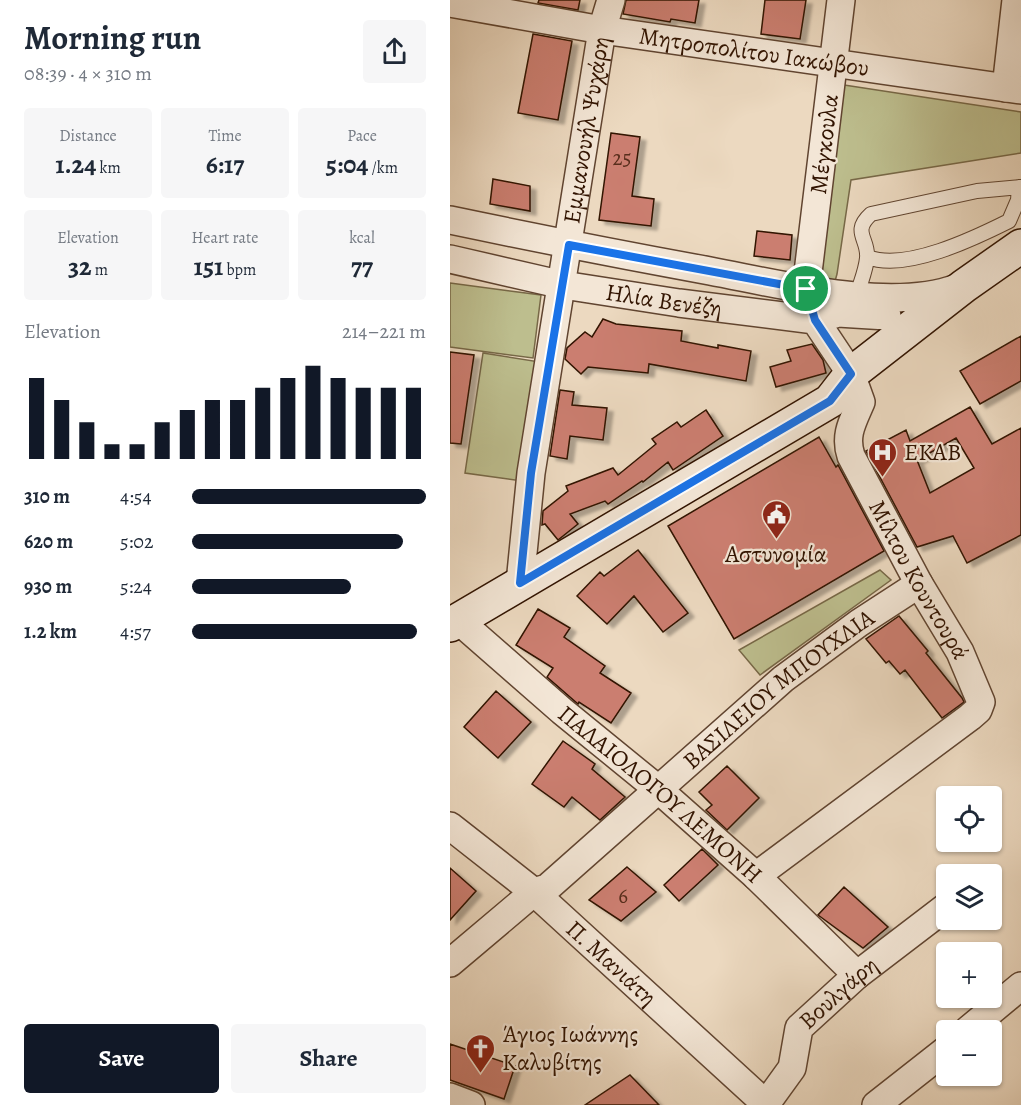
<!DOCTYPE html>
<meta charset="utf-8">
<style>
body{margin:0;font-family:Alegreya,serif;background:#f6f6f7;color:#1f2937;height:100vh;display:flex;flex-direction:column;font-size:22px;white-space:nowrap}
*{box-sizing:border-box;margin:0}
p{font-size:20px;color:#747a83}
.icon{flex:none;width:33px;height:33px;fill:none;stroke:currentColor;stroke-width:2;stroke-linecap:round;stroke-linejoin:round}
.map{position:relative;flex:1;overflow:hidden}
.details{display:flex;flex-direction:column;background:#fff;width:450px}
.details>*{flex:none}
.buttons{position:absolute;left:486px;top:786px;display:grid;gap:12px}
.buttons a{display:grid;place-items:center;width:66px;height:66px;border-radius:6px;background:#fff;box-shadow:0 2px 4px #0004;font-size:30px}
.pin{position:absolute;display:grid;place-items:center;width:51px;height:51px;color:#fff;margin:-26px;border:3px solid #fff;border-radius:50%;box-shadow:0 2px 6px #0007}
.round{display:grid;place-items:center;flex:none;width:63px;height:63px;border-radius:6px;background:#f6f6f7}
.summary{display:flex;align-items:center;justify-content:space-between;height:102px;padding:0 24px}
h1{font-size:33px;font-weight:700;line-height:45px}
.figures{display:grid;grid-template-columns:repeat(3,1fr);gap:9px;height:102px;padding:6px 24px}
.figures div{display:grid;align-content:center;border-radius:6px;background:#f6f6f7;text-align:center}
.figures b{font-size:26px;font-weight:700}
.figures small{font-size:16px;font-weight:400}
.figures p{font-size:16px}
.chart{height:168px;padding:12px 24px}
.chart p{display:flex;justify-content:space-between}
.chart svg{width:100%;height:108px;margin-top:6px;stroke:#111827;stroke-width:6}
.primary-button{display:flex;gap:12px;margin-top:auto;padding:12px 24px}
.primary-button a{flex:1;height:69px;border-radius:6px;background:#111827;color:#fff;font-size:24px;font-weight:700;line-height:69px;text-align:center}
.primary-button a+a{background:#f6f6f7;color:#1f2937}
ul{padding:0 24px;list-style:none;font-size:20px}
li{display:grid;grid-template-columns:96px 72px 1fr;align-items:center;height:45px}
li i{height:15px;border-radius:8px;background:#111827}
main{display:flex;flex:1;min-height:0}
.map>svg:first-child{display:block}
.green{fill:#bdbe8e;stroke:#776847;stroke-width:1.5}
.building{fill:#cb7e70;stroke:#311300;stroke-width:1.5;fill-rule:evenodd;filter:url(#shadow)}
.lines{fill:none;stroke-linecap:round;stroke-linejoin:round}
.lane-casing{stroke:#604430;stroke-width:16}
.street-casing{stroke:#604430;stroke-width:30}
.secondary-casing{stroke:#311300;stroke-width:36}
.lane{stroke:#f3e6d6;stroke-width:14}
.street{stroke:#f3e6d6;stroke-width:27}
.secondary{stroke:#f3e6d6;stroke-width:33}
.route-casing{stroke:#fff;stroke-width:12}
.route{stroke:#1a73e8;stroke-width:8}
.labels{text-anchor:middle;stroke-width:4.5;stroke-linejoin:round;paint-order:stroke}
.number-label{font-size:21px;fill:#582e1c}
.street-label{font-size:24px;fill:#311300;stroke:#f3e6d6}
.poi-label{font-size:24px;fill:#311300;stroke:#f3e6d6;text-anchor:start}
</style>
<main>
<section class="details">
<div class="summary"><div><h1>Morning run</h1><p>08:39 · 4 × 310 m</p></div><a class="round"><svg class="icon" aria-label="share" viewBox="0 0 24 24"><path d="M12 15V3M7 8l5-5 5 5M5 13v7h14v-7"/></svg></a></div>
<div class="figures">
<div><p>Distance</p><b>1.24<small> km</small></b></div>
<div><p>Time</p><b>6:17</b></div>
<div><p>Pace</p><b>5:04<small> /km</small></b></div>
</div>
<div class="figures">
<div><p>Elevation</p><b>32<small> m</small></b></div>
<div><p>Heart rate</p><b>151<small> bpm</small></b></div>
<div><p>kcal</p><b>77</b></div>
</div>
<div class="chart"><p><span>Elevation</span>214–221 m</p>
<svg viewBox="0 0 160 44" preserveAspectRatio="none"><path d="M5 44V11M15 44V20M25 44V29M35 44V38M45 44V38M55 44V29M65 44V24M75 44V20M85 44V20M95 44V15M105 44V11M115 44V6M125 44V11M135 44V15M145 44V15M155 44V15"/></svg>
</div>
<ul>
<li><b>310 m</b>4:54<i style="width:100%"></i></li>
<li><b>620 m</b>5:02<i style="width:90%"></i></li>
<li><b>930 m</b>5:24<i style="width:68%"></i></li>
<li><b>1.2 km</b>4:57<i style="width:96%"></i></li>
</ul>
<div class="primary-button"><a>Save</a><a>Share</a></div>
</section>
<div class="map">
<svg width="571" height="1105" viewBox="0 0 571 1105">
<defs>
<filter id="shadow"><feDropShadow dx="6" dy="4" stdDeviation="1.5" flood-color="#0004"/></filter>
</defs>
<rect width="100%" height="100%" fill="#ecd9c0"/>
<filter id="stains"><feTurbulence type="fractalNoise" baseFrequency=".00333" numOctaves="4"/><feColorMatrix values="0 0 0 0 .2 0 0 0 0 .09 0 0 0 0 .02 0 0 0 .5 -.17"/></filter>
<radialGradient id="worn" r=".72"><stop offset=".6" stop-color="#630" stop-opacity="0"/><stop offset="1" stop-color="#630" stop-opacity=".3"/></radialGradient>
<path class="green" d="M381 83 571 112V153L401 180 387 274 382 292 356 289Z
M0 283 91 295 83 358 0 347Z
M33 353 90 362 72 481 15 473Z
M430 570 441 580 310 675 289 650Z"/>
<path class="building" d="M89 0H130L128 10 88 3Z
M176 0H249L245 23 221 19 220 22 173 14Z
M315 0H356L350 39 311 34Z
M83 34 122 41 108 120 68 113Z
M161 133 190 137 182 196 204 199 201 226 149 220Z
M43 179 80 186V211L40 204Z
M307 231 342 235 340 260 304 256Z
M153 319 166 324 232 331 231 341 268 348V345L301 351 296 381 199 364 198 373 138 367 131 374 115 359 117 348 135 332 142 337Z
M571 336V381L530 404 510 371Z
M362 344 373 360 376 373 326 387 320 367 341 361 337 350Z
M0 352 24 355 11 444 0 443Z
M110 390 124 392 122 405 157 408 153 440 120 436 117 459 100 456Z
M520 407 542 444 571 428V535L517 563 503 536 467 547 416 451 456 430 460 441ZM506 438 524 468 480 493 467 460Z
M256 410 273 436 223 470 218 462 193 482 192 481 158 504 155 501 120 514 128 524 108 540 95 524 92 525 93 511 118 491 116 486 163 468 168 475 206 444 202 439 227 422 231 427Z
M369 437 386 467 388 465 434 551 284 639 218 526Z
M188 550 238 613 213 632 184 596 157 624 127 596 150 572 154 576Z
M88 609 120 628 114 637 155 666 150 673 181 693 161 723 129 702 128 704 97 677 103 668 66 645Z
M449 616 478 651 476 653 512 698 514 702 492 718 455 670 450 674 439 661 436 663 416 639Z
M46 691 81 722 48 758 14 727Z
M113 741 145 764 142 769 175 797 150 820 122 797 114 807 82 784Z
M277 766 309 798 277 830 256 810 262 805 249 792Z
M252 849 268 865 229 901 214 885Z
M177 867 206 892 171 921 139 900Z
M0 868 26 891 0 920Z
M394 887 438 927 413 948 368 915Z
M0 1044 65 1066 54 1099 0 1080Z
M180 1075 209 1105H135Z"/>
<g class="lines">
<defs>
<path id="lane" d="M418 257C455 272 525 238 559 221L568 200 569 187
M407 295C410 284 416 270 417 258 419 239 401 232 421 214L527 191 571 187"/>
<g id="street">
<path d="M391 0 356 289 365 320 388 313 437 316"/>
<path id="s1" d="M0 3 152 30 571 90"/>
<path d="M556 88 566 0"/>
<path d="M0 220C86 238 173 255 260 271 330 284 440 313 507 288"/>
<path id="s2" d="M0 259 113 285 229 303 365 320 401 374 411 402C403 421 394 435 401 456L469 584 510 652 531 702 528 710 520 717 306 876"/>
<path id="s3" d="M70 583 81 473 152 30 161 0"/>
<path id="s4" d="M8 620 112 711 209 790 306 876 407 975"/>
<path id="s5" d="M0 826 84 892 317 1105"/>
<path id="s6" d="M0 963 84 892 97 888 333 679 409 623 469 584"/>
<path d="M518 1030 571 986"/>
<path d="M0 1097 21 1105"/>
<path id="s7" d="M316 1104 342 1068 349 1028 407 975 496 907"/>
<path d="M426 1105 496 1050"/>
</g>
<path id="secondary" d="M0 625 380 401 401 374 514 286 571 246"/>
</defs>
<use href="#lane" class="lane-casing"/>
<use href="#street" class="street-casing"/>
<use href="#secondary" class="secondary-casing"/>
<use href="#lane" class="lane"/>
<use href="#street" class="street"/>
<use href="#secondary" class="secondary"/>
</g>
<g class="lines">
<defs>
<path id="route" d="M119 245 356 289 365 320 401 374 380 401 70 583 81 473Z"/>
</defs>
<use href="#route" class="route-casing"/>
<use href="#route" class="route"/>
</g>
<defs>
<symbol id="hospital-pin" viewBox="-11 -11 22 30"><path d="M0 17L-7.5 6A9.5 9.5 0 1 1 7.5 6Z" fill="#8f2418" stroke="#f3e6d6"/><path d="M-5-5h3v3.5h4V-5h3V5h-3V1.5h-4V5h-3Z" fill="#fff"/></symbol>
<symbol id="civic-pin" viewBox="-11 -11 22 30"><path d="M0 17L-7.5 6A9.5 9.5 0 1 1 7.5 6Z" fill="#8f2418" stroke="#f3e6d6"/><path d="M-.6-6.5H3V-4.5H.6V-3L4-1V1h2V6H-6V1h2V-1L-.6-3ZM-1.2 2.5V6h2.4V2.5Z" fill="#fff"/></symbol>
<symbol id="church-pin" viewBox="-11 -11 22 30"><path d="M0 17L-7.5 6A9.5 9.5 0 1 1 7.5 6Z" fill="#8f2418" stroke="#f3e6d6"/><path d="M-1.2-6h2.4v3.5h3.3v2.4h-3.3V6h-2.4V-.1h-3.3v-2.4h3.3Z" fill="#fff"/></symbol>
</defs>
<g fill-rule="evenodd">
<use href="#hospital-pin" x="416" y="436" width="33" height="45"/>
<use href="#civic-pin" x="310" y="498" width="33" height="45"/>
<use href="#church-pin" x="14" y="1032" width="33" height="45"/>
</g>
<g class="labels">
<g class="number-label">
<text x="172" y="165">25</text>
<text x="173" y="903">6</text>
</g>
<g class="street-label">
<text dy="8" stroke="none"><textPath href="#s1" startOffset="308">Μητροπολίτου Ιακώβου</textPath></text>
<text dy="8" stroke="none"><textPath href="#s3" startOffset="458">Εμμανουήλ Ψυχάρη</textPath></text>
<text transform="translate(374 144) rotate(-83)" y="8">Μέγκουλα</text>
<text dy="8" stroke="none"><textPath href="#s2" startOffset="218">Ηλία Βενέζη</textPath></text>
<text dy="8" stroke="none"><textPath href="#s2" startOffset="663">Μίλτου Κουντουρά</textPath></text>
<text dy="8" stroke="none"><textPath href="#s6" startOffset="429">ΒΑΣΙΛΕΙΟΥ ΜΠΟΥΧΛΙΑ</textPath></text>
<text dy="8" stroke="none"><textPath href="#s4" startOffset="267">ΠΑΛΑΙΟΛΟΓΟΥ ΛΕΜΟΝΗ</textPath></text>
<text dy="8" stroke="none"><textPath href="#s5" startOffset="212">Π. Μανιάτη</textPath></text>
<text dy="8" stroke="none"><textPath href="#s7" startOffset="138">Βουλγάρη</textPath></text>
</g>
<g class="poi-label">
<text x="454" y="460">ΕΚΑΒ</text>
<text x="326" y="562" text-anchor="middle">Αστυνομία</text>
<text x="52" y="1042">Άγιος Ιωάννης<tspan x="52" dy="28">Καλυβίτης</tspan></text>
</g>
</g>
<rect width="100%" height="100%" filter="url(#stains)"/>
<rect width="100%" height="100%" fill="url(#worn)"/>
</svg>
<div class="buttons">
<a><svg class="icon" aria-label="locate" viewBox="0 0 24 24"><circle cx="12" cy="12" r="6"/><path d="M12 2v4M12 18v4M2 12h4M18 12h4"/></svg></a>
<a><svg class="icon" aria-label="layers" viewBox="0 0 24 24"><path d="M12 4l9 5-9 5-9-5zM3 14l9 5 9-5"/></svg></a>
<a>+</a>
<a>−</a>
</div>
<div class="pin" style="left:356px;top:289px;background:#1e9e55"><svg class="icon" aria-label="arrive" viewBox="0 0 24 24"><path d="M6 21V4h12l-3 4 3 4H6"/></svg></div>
</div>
</main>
